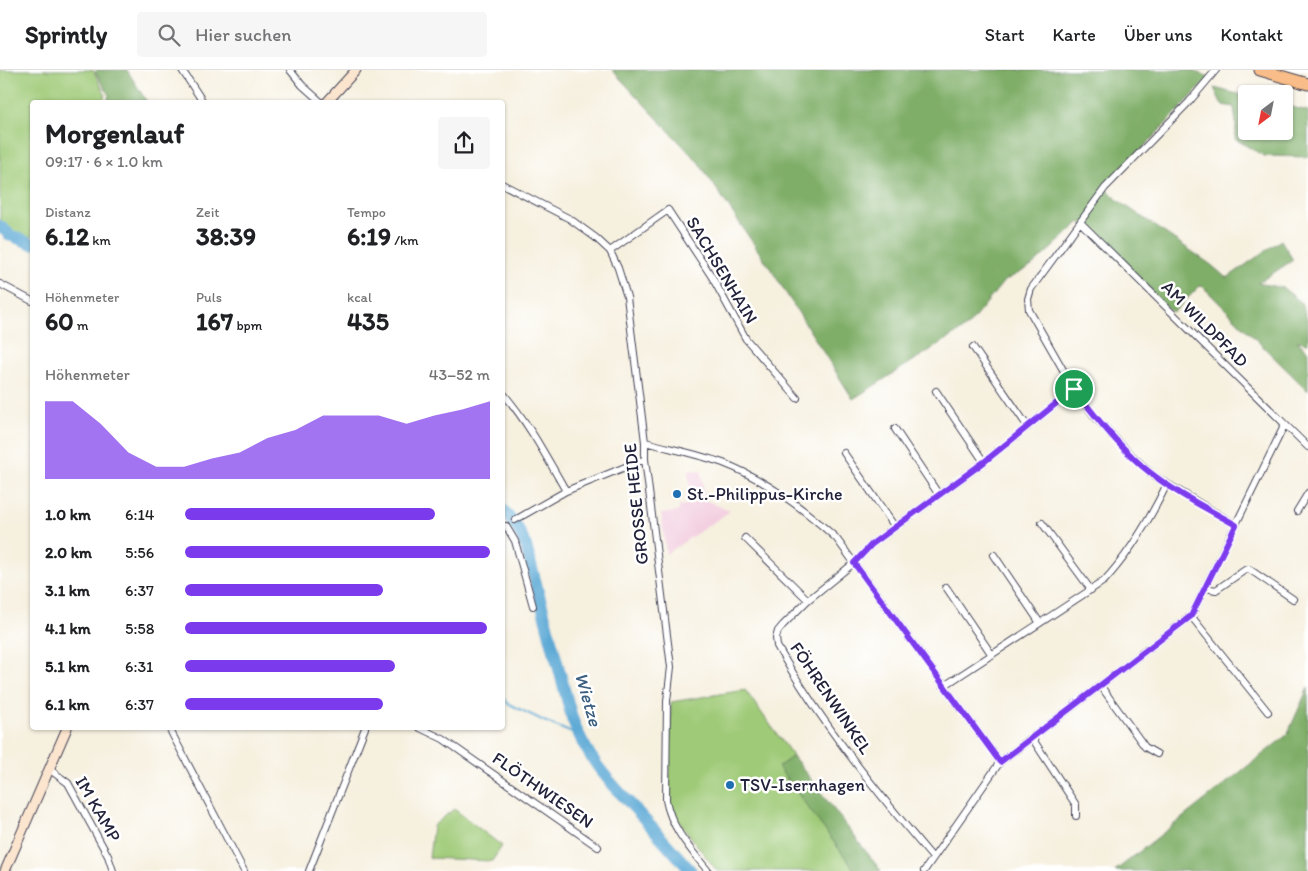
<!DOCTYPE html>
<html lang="de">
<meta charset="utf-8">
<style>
body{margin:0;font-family:Itim,sans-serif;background:#f6f6f6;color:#202124;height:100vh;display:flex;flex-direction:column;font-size:19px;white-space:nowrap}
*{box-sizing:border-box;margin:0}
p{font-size:16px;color:#757577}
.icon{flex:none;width:28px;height:28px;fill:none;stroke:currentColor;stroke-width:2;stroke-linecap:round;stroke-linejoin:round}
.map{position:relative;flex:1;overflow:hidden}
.sheet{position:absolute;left:30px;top:30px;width:475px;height:630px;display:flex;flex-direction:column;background:#fff;border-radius:5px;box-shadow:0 1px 4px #0004}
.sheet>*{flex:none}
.needle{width:32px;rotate:212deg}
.fabs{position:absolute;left:1238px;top:15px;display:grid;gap:10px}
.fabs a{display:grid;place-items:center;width:55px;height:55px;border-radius:5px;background:#fff;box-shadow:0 1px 4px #0004;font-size:25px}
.pin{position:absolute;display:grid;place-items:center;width:42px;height:42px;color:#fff;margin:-21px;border:2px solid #fff;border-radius:50%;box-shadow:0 1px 5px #0007}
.round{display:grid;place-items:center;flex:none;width:52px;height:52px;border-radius:5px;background:#f6f6f6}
.headline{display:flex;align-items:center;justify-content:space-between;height:85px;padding:0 15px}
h1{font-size:28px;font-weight:700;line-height:38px}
.figures{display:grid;grid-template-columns:repeat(3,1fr);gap:8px;height:85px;padding:5px 15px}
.figures div{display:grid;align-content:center}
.figures b{font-size:25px;font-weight:700}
.figures small{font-size:14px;font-weight:400}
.figures p{font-size:14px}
.chart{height:140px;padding:10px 15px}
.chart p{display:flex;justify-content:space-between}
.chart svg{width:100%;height:90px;margin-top:5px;fill:#7c3aed;opacity:.7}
ul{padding:0 15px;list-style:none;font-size:16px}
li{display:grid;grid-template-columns:80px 60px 1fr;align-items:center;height:38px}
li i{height:12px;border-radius:6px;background:#7c3aed}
header{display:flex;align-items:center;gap:30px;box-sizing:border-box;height:70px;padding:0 25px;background:#fff;border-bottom:1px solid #e0e0e0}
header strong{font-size:24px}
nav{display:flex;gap:28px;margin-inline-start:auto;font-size:18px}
.search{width:350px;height:45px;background:#f6f6f6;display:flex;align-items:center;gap:12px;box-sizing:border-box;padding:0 18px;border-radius:5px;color:#757577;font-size:19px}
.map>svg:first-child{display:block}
.built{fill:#f3cfe0}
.green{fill:#9fca77;stroke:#607659}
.forest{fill:#7fae68;stroke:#506852}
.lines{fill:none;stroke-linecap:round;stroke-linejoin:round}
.stream{stroke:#5ca9d5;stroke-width:2}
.river{stroke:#5ca9d5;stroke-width:12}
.street-casing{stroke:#424154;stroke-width:8}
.secondary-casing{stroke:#424154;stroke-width:11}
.highway-casing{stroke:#424154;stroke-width:13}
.street{stroke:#fff;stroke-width:6}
.secondary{stroke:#fce5cf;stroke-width:9}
.highway{stroke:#f8bd88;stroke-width:11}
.route-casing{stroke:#fff;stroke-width:10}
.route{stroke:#7c3aed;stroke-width:6}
.poi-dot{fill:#1f6fb2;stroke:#fff;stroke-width:2}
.labels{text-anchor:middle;stroke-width:5;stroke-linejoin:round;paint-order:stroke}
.street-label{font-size:18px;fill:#22223b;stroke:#fff}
.poi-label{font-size:18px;fill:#22223b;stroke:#fff;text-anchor:start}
.water-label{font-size:19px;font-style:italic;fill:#3c5f80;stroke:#fff}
</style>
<header>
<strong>Sprintly</strong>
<div class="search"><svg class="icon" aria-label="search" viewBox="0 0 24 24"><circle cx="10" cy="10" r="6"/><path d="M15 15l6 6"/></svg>Hier suchen</div>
<nav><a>Start</a><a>Karte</a><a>Über uns</a><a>Kontakt</a></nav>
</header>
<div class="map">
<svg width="1308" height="801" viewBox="0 0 1308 801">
<rect width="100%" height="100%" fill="#fff"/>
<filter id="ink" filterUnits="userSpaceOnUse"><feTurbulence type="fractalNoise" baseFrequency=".02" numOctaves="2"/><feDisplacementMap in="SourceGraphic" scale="10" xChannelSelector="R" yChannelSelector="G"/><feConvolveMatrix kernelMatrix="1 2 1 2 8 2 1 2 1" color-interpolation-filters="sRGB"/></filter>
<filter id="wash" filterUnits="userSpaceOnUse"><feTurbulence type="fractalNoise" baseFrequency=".0096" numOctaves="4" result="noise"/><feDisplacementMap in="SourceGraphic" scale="20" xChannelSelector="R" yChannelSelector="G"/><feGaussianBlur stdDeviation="1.12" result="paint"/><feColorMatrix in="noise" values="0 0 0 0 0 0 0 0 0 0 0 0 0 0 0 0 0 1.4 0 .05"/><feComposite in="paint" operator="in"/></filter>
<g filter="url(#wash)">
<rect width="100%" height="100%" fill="#f6f0df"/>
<path class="built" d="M701 400 705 430 730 441 666 484 661 444 679 441V436L692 434 688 401Z"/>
<path class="green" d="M0 0H93L105 24 103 32H32V176L8 167 0 158Z
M745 620 793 686 779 698 854 799V801H717L677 749 669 732 671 632Z
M454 739 502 776 492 791 429 788 433 756Z"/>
<path class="forest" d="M97 0H127L147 32H107L109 25 95 2Z
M612 0H1190L1210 7 1105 118 1119 131 1210 194 1227 208 1281 170 1293 190 1258 213 1283 218 1301 232 1308 252V273L1297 271 1308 281V321L1201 215 1173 243 1080 152 1032 196 1004 211 968 256 853 329 772 201 699 93Z
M1214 18 1246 26V61H1284V35L1308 41V87L1264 86 1235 69 1236 54 1234 37 1222 35Z
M1308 618V801H1115L1287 665Z
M793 686 881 801H854V799L778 697Z"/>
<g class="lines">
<path class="stream" d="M502 625 507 633 544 651 579 666"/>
<path class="river" d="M0 156 10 165 32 174
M502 439 517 457 526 476 572 648C587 689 608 710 637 741 655 761 673 781 691 801"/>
</g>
</g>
<g filter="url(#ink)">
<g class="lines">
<defs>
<path id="street" d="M182 0 203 32
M290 0 302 15 321 32
M1216 0 1189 32 1105 118 1031 219 1028 229 1029 240 1074 319 1095 347 1128 382 1154 406 1236 455
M502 114 570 149 596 168 610 181 618 198 627 227 645 372V389L671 597 667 631 666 730C671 758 691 780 708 801
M1080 152 1308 377
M610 181 668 140 712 207 746 269 797 328
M0 214 32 231
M973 277 1028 357
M936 321 984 392
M502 322C528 352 546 386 566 421
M895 359 939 425
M645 372C671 379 698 384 723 393 765 409 803 438 836 468L1000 692
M844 383 895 457
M1297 441 1308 423
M515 450 566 421 645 389
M1042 453 1091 520
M506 456 515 471 533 536
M745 468 808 530
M994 485 1040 553
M946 517 992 585
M1206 518 1216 520 1245 500 1249 499 1293 529
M1191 546 1268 642
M1100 615 1145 677 1157 684
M944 616 1104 511C1131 482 1150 449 1167 414
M169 658 244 801
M420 658 443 669 598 777
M1032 668 1076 735V746
M49 699 68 713 108 786 113 801
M933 788C876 721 820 652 777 576L776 568 778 561 783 555 808 530 854 493 872 474 984 392 1074 319
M309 801 365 658
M924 801 1000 692 1191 546 1285 354"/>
<path id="secondary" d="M327 32 356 0
M5 801 67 658"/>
<path id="highway" d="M1260 0 1308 14"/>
</defs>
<use href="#street" class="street-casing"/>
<use href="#secondary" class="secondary-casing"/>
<use href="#highway" class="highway-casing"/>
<use href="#street" class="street"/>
<use href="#secondary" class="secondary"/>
<use href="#highway" class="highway"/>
</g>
</g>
<g class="lines" filter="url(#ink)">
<defs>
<path id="route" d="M1074 319C1095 346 1116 373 1142 396 1170 420 1204 437 1236 455L1191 546 1000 692 854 493 872 474 984 392Z"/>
</defs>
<use href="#route" class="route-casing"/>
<use href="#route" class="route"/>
</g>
<g class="poi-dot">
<circle cx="677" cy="424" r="5"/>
<circle cx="730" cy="715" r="5"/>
</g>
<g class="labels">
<g class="street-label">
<text transform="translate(722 200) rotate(59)" y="6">SACHSENHAIN</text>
<text transform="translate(1205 254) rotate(45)" y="6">AM WILDPFAD</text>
<text transform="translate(636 434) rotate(-96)" y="6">GROSSE HEIDE</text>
<text transform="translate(831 628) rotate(56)" y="6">FÖHRENWINKEL</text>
<text transform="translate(543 720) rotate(35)" y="6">FLÖTHWIESEN</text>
<text transform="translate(98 739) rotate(60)" y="6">IM KAMP</text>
</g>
<g class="poi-label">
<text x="687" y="430">St.-Philippus-Kirche</text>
<text x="740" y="721">TSV-Isernhagen</text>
</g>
<g class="water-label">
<text transform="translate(589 629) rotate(74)" y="7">Wietze</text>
</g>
</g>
</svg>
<div class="fabs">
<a><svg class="needle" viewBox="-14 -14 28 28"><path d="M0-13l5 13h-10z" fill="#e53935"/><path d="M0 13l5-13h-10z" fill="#757577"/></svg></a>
</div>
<div class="pin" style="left:1074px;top:319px;background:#1e9e55"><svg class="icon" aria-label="arrive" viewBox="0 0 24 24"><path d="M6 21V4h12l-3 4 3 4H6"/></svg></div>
<section class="sheet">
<div class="headline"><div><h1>Morgenlauf</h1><p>09:17 · 6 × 1.0 km</p></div><a class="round"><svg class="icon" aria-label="share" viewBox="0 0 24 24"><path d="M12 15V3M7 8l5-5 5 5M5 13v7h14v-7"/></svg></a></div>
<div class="figures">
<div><p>Distanz</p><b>6.12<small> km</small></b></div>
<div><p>Zeit</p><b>38:39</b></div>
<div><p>Tempo</p><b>6:19<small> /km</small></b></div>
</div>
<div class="figures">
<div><p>Höhenmeter</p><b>60<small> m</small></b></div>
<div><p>Puls</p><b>167<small> bpm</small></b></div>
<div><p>kcal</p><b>435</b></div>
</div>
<div class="chart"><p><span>Höhenmeter</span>43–52 m</p>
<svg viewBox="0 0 160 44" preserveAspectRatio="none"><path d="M0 44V6L10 6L20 17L30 31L40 38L50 38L60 34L70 31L80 24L90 20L100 13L110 13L120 13L130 17L140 13L150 10L160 6V44z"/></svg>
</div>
<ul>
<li><b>1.0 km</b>6:14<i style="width:82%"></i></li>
<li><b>2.0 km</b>5:56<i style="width:100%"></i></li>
<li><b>3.1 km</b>6:37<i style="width:65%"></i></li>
<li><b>4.1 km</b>5:58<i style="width:99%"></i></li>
<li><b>5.1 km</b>6:31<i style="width:69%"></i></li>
<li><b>6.1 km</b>6:37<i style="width:65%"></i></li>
</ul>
</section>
</div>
